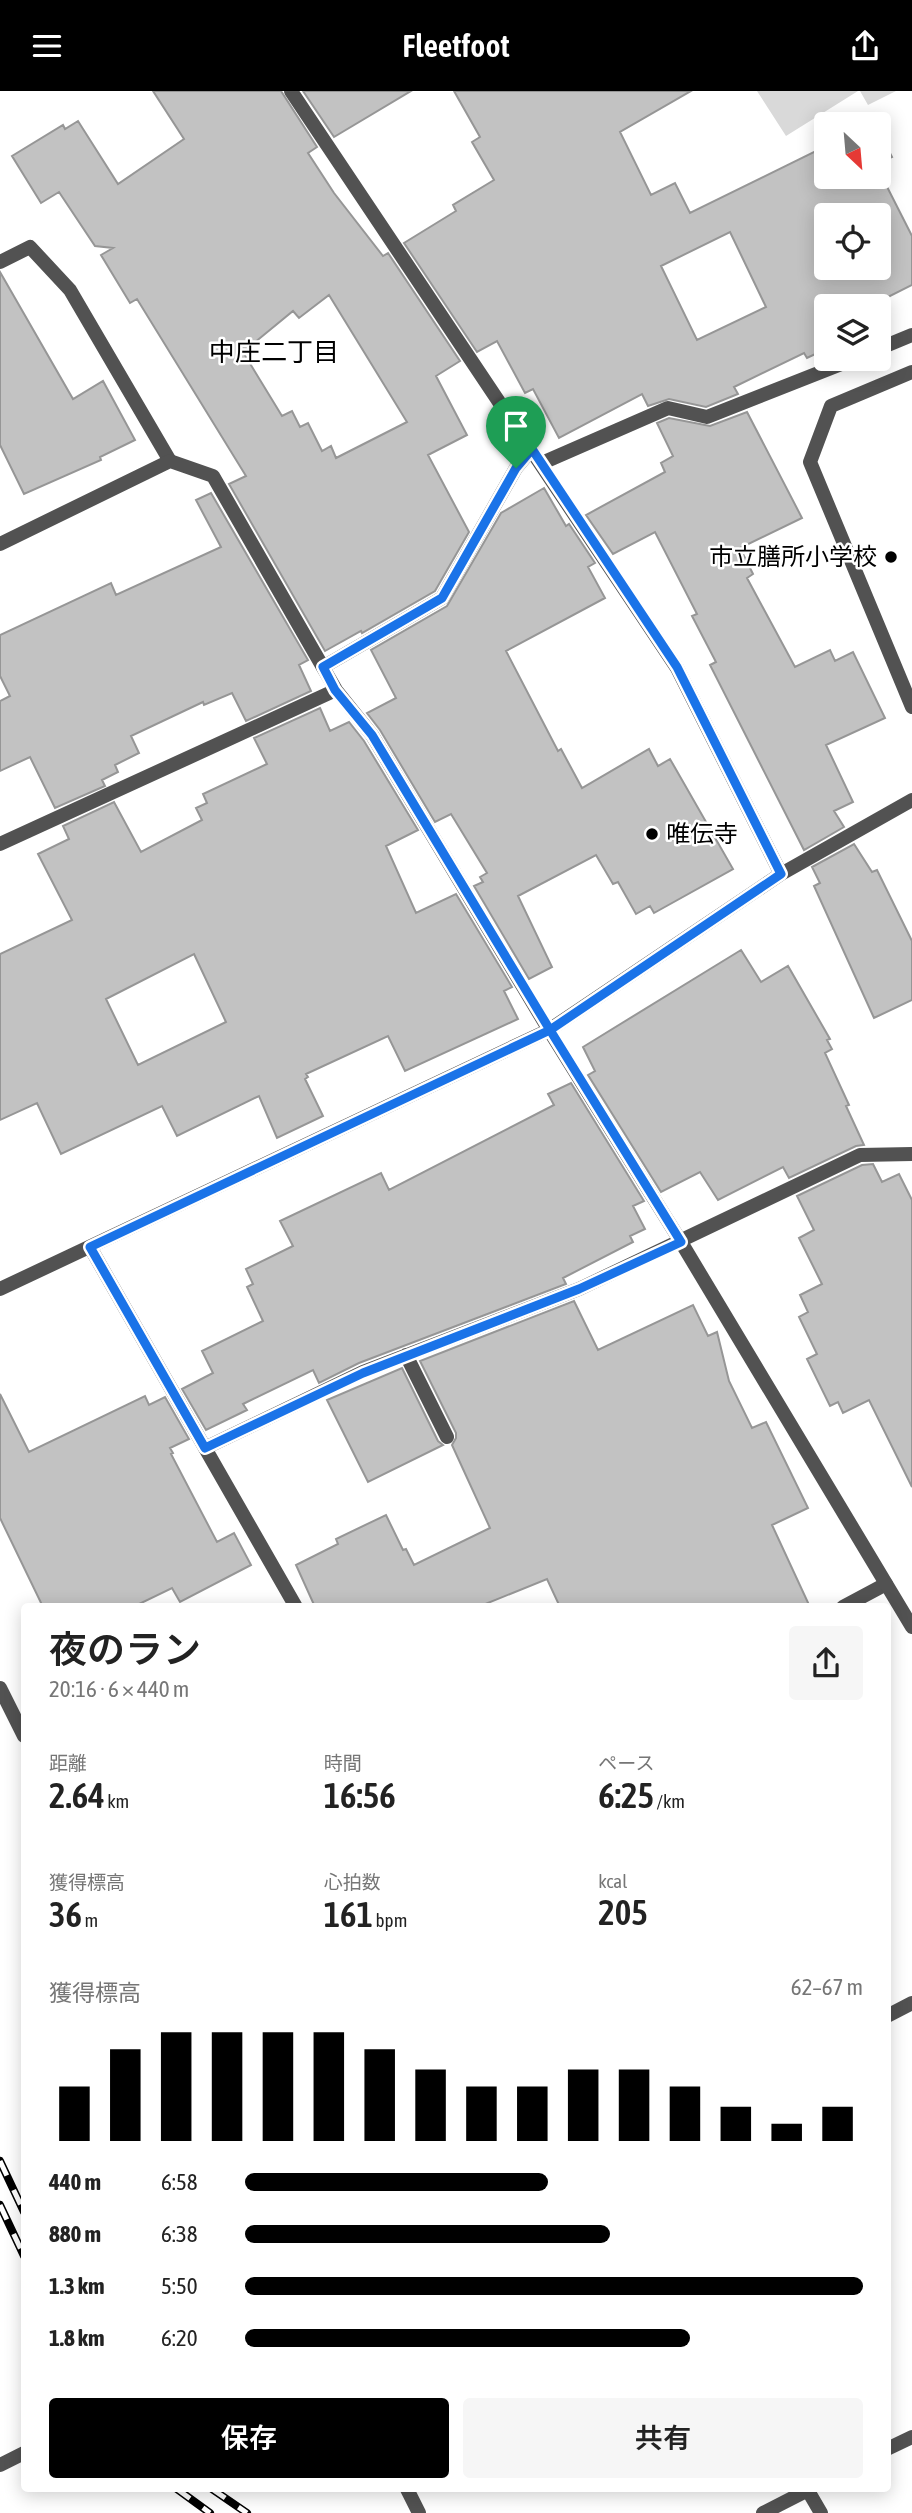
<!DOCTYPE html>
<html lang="ja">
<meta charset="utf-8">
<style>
body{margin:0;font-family:"Asap Condensed","Noto Sans JP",sans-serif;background:#f6f6f6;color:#222;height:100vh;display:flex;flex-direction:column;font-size:26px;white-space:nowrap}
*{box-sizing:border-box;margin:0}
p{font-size:23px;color:#767676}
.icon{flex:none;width:38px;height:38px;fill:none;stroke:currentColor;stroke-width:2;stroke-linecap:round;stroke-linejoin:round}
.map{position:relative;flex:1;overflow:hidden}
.side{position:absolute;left:21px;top:1512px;width:870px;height:889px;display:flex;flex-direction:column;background:#fff;border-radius:7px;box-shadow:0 4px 18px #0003}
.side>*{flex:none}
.needle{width:46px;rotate:154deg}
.controls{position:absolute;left:814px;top:21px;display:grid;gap:14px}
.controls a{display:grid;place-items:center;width:77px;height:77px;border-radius:7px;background:#fff;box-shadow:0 4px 18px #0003;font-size:35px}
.pin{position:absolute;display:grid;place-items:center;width:60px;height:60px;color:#fff;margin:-72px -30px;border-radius:50% 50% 50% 0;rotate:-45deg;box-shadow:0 0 7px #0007}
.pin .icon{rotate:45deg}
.round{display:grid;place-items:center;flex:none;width:74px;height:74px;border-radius:7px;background:#f6f6f6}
.overview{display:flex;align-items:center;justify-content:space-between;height:119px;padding:0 28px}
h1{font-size:38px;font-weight:600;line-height:52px}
.figures{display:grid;grid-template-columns:repeat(3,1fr);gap:10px;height:119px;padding:7px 28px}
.figures div{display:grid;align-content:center}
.figures b{font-size:35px;font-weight:600}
.figures small{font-size:19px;font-weight:400}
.figures p{font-size:19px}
.chart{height:196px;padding:14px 28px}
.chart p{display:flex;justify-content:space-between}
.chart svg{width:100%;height:126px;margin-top:7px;stroke:#000;stroke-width:6}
.cta{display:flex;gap:14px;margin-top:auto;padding:14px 28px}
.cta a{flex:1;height:80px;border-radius:7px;background:#000;color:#fff;font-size:28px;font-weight:600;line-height:80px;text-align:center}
.cta a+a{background:#f6f6f6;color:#222}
ul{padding:0 28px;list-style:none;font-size:23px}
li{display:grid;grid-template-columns:112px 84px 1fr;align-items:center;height:52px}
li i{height:18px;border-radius:9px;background:#000}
header{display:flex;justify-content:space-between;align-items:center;height:91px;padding:0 28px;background:#000;color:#fff;font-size:32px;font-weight:600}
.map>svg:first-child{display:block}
.green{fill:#d9d9d9}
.building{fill:#c2c2c2;stroke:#969696;stroke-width:2;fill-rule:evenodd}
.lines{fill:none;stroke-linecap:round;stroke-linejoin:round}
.service{stroke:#525252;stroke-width:14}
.minor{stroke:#525252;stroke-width:14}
.rail-casing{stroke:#000;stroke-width:8}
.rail{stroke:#fff;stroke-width:5;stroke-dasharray:16;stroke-linecap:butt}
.route-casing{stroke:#fff;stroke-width:14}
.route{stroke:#1a73e8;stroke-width:9}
.poi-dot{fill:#000;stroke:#fff;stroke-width:2.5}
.labels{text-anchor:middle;stroke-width:5;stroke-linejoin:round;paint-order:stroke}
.poi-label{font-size:24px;fill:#000;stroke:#fff;text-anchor:end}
.neighbourhood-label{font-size:26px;fill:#000;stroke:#fff}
</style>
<header><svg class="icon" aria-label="menu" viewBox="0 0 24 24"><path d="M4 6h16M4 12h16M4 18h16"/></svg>Fleetfoot<svg class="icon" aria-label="share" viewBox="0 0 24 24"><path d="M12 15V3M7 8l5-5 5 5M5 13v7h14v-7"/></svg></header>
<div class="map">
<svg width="912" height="2422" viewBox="0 0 912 2422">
<rect width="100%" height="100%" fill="#fff"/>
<path class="green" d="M757 0H858L786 45Z
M860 0H896L868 14Z"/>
<path class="building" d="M153 0H281L317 56 308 62 334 102 383 165 388 162 460 270 436 285 467 344 428 364 469 441 435 500 362 542 361 540 325 560 229 393 246 385 137 208 130 212 101 164 113 157 95 155 59 101 41 112 12 65 63 34 65 38 78 30 118 93 184 48ZM329 204 407 331 336 367 331 355 322 360 308 332 300 336 292 320 282 325 243 261 293 220 299 227Z
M303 0H411L334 46Z
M454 0H691L620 41 651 104 675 92 690 122 826 55V86H878V78L912 145V194L874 213 875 215H826V258L807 267 804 262 734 296 738 303 706 316 669 308 648 315 642 303 559 347 533 298 525 302 497 250 477 261 404 152 456 120 453 114 494 89 472 51 480 46ZM826 124H878V177H826ZM730 141 766 216 697 249 661 175Z
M878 39 892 66 878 72Z
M0 181 73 308 103 290 135 349 100 366 101 369 24 403 0 354Z
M747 321 802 427 740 457 753 483 747 487 795 576 830 559 835 570 853 561 885 627 826 654 853 711 834 720 844 736 804 759 710 574 716 571 692 525 697 523 655 441 613 463 586 424 665 381 661 372 673 365 657 332 669 327 710 335Z
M544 397 566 435 569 433 595 472 588 476 605 507 506 560 558 660 561 658 582 697 649 658 658 675 670 668 733 778 654 822 650 815 636 823 618 791 613 793 596 764 518 805 552 876 529 888 474 795 483 791 480 786 487 782 451 723 435 731 380 639 367 622 396 607 371 559 447 515 501 422Z
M211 402 308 569 299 574 311 600 246 630 232 602 204 614 203 611 131 645 139 662 115 674 118 681 102 689 105 695 55 717 30 666 0 680V610L10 605 0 585V544L111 492 116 504 221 456 196 409Z
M320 617 330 640 349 631 364 650 418 739 386 755 416 822 456 803 512 896 504 900 518 928 405 980 388 945 306 983 308 986 305 988 323 1025 277 1047 259 1005 177 1045 162 1015 61 1063 37 1012 0 1029V863L72 829 38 763 69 748 63 735 114 711 141 761 202 729 196 717 207 712 203 703 267 673 254 647ZM194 863 226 931 138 974 106 908Z
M854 753 872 781 877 779 912 850V909L874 927 814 795 820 792 812 776Z
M741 859 761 891 788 875 830 948 827 949 832 958 825 962 849 1014 846 1015 864 1054 856 1055 789 1087 783 1076 718 1109 700 1081 661 1101 588 984 595 980 583 956Z
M571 992 644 1110 633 1115 645 1138 630 1145 633 1151 563 1187 566 1193 359 1272 319 1292 313 1279 243 1313 247 1319 206 1339 182 1298 213 1282 202 1260 263 1230 247 1196 253 1193 246 1178 293 1155 280 1130 381 1082 389 1099 554 1014 548 1003Z
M873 1073 882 1091 899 1083 912 1109V1396L869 1309 843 1322 838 1311 830 1315 807 1268 817 1263 799 1226 808 1221 800 1204 822 1193 799 1147 814 1139 797 1105 862 1074Z
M574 1210 598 1259 693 1214 708 1245 717 1241 729 1290 752 1337 766 1331 808 1417 772 1434 810 1516H560L547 1488 478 1516H315L296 1474 338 1453 336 1448 386 1424 403 1459 406 1458 414 1474 490 1437 452 1354 456 1347V1342L420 1270Z
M402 1277 438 1350 443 1354 368 1391 327 1309Z
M0 1303 29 1361 145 1305 149 1314 165 1306 189 1348 170 1357 173 1362 171 1363 217 1451 234 1442 251 1474 180 1511 172 1497 133 1516H43L0 1427Z"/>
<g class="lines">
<path class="service" d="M0 171 30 156 70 199 170 370
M912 281 831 315 810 371 912 616
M323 576 442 507 516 377 532 358
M406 1264 447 1346
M205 1357 363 1281 579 1198 860 1064 912 1063
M843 1516 886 1493
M887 1925 912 1912"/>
<path class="minor" d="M291 0 677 577 781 783
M878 258 912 244
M542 372 668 317 707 326 854 268
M0 453 170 370 213 385 336 599 372 644 549 939 681 1151 912 1536
M0 753 336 599
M90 1156 296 1516
M0 1198 549 939 781 783 912 709
M0 1597 24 1645
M887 2358 912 2346
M0 2374 24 2362
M407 2398 419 2422
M807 2398 821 2422
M763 2422 810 2398"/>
<defs>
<path id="rail" d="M0 2070 24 2121
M0 2114 24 2165
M177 2398 210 2422
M212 2398 247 2422"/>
</defs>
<use href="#rail" class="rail-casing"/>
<use href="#rail" class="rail"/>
</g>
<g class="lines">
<defs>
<path id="route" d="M516 377 442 507 323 576 335 599 372 644 550 939 90 1156 205 1357 363 1282 579 1198 681 1151 550 939 781 783 677 576 532 358 516 377"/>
</defs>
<use href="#route" class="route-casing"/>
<use href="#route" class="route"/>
</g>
<g class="poi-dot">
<circle cx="891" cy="466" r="7"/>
<circle cx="652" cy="743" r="7"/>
</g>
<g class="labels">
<g class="poi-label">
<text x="877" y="474">市立膳所小学校</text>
<text x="666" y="751" text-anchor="start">唯伝寺</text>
</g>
<g class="neighbourhood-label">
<text x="274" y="270">中庄二丁目</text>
</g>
</g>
</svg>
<div class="controls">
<a><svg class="needle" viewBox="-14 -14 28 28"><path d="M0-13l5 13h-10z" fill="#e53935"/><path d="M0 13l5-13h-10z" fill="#767676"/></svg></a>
<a><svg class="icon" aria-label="locate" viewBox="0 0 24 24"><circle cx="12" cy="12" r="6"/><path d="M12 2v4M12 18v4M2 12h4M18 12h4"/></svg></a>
<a><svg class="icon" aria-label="layers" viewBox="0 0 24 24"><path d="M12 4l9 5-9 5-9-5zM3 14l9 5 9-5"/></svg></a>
</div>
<div class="pin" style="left:516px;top:377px;background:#1e9e55"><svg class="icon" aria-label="arrive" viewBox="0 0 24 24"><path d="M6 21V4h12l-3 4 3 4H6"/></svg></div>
<section class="side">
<div class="overview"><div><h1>夜のラン</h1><p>20:16 · 6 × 440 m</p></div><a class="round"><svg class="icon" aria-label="share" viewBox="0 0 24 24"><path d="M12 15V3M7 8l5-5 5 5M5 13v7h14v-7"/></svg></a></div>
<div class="figures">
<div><p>距離</p><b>2.64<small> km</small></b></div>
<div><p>時間</p><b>16:56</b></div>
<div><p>ペース</p><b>6:25<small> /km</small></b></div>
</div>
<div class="figures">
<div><p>獲得標高</p><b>36<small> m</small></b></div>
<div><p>心拍数</p><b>161<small> bpm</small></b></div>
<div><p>kcal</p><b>205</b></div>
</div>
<div class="chart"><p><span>獲得標高</span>62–67 m</p>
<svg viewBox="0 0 160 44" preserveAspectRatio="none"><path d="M5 44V25M15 44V12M25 44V6M35 44V6M45 44V6M55 44V6M65 44V12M75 44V19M85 44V25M95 44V25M105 44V19M115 44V19M125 44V25M135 44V32M145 44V38M155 44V32"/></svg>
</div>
<ul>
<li><b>440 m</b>6:58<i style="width:49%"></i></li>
<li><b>880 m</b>6:38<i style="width:59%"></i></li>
<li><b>1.3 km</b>5:50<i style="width:100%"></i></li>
<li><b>1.8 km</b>6:20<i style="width:72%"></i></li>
</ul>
<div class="cta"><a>保存</a><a>共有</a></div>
</section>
</div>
